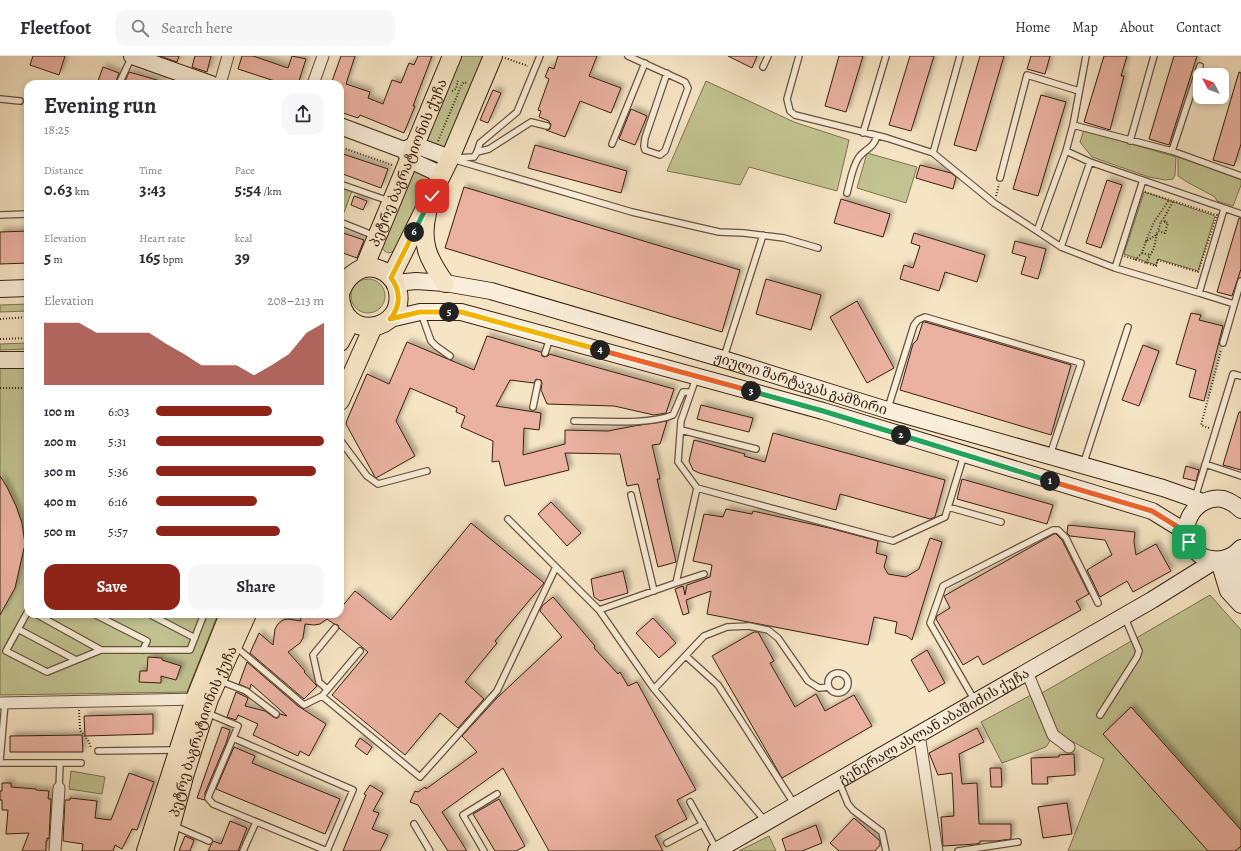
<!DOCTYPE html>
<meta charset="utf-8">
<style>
body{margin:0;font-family:Alegreya,"Noto Serif Georgian",serif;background:#f7f7f7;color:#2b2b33;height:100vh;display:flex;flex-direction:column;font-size:15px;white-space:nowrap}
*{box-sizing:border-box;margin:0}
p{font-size:13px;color:#7c7c81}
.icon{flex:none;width:22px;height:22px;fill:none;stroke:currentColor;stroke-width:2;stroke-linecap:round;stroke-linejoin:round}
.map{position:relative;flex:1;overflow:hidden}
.details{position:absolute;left:24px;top:24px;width:320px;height:538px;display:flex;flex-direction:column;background:#fff;border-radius:12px;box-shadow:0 2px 6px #0003}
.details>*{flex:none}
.needle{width:26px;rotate:311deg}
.fabs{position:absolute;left:1193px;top:12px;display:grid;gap:8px}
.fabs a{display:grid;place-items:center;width:36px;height:36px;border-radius:8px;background:#fff;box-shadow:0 2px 6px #0003;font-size:20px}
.pin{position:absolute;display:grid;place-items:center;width:34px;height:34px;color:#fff;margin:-17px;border-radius:8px;box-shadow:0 2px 6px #0006}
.km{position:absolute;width:20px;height:20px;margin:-10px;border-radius:50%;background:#222;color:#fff;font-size:11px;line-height:20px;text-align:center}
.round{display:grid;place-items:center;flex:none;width:42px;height:42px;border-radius:12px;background:#f7f7f7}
.overview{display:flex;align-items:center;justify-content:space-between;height:68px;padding:0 20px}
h1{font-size:22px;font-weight:700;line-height:30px}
.stats{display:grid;grid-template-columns:repeat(3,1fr);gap:6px;height:68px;padding:4px 20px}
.stats div{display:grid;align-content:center}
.stats b{font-size:17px;font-weight:700}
.stats small{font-size:11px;font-weight:400}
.stats p{font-size:11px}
.chart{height:112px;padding:8px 20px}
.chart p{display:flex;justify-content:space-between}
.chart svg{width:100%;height:72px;margin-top:4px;fill:#8f2418;opacity:.7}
.primary-button{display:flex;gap:8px;margin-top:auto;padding:8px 20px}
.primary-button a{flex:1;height:46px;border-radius:12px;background:#8f2418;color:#fff;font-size:16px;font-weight:700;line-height:46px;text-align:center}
.primary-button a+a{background:#f7f7f7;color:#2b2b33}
ul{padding:0 20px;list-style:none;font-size:13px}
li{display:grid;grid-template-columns:64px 48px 1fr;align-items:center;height:30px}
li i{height:10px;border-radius:5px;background:#8f2418}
header{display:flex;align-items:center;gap:24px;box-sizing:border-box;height:56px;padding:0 20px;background:#fff;border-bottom:1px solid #e1e1e2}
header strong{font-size:19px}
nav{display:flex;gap:22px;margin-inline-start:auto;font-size:14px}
.search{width:280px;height:36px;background:#f7f7f7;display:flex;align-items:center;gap:10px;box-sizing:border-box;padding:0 14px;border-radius:12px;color:#7c7c81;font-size:15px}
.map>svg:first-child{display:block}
.green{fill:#c1c390;stroke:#7d7250}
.building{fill:#ebb2a1;stroke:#392011;filter:url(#shadow)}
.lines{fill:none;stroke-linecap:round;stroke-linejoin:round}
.lane-casing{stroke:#68513e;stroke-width:8}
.street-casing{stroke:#68513e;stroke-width:13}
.secondary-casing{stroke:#392011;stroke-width:18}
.primary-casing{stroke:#392011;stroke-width:20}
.path{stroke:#392011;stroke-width:2;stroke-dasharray:1 2;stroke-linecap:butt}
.lane{stroke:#f9eed9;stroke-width:5.5}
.street{stroke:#f9eed9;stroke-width:11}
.secondary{stroke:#f9eed9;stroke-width:16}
.primary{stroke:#f6e5c4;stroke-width:18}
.split-1-casing{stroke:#fff;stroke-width:8}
.split-2-casing{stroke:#fff;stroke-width:8}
.split-3-casing{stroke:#fff;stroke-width:8}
.split-4-casing{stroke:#fff;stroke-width:8}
.split-5-casing{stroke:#fff;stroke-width:8}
.split-6-casing{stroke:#fff;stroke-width:8}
.split-7-casing{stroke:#fff;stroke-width:8}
.split-1{stroke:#f0652b;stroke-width:5}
.split-2{stroke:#22a559;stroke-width:5}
.split-3{stroke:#22a559;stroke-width:5}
.split-4{stroke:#f0652b;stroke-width:5}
.split-5{stroke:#f5b400;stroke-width:5}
.split-6{stroke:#f5b400;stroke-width:5}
.split-7{stroke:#22a559;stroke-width:5}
.labels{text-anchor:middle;stroke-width:3.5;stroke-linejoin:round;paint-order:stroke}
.street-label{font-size:14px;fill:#392011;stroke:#f9eed9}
</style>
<header>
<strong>Fleetfoot</strong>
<div class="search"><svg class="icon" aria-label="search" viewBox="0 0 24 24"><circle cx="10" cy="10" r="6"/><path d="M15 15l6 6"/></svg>Search here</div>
<nav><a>Home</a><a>Map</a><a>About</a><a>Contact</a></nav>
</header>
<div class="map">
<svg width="1241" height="795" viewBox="0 0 1241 795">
<defs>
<filter id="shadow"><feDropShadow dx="3.5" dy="-3.5" stdDeviation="2" flood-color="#0004"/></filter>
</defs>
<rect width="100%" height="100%" fill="#f6e5c4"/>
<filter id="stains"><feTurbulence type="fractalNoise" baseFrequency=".005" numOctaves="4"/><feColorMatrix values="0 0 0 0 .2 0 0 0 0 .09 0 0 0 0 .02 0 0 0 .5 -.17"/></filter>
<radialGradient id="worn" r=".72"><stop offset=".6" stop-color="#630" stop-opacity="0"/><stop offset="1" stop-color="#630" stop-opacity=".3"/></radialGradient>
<path class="green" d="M459 0H484L446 92 424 85Z
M706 25 794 66 849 84 837 135 749 111 740 129 667 115Z
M1084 74 1176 101 1175 119 1173 123 1165 124 1149 121 1092 101 1080 86Z
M867 97 917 111 906 147 857 132Z
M1178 101 1241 122V129L1233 150 1217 145 1215 141 1187 126 1178 120Z
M412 114 432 121 397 191 394 195 389 197C385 196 382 194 382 189Z
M340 131 352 135 343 159 340 158Z
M1144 136 1215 160 1198 215 1158 203 1156 209 1124 198Z
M351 240a17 17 0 1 1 34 0a17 17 0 1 1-34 0Z
M28 248V255L0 256V249Z
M28 287V293L0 294V288Z
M28 310V558H218L187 636 0 639V311Z
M1210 539 1241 574V795H1068L1104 703 1057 677 1042 637Z
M1031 639 1050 685 1046 691 1002 707 981 666Z
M71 715 105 721 102 738 69 733Z
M769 780 776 795H739Z"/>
<path class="building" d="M33 0H65L59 19 30 9Z
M160 0H179L177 6Z
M195 0H211L207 16 192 11Z
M242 0H253L288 12 292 0 306 3 298 28H284L238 13Z
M341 0H355L346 28 370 36 368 42 383 48 392 24 401 27 409 7 414 9 418 0H432L413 50H415L404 77 360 59 358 62 340 56V28H331Z
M558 0H597L589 20 621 32 611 57 580 45 565 81 546 74 550 73 551 68 549 66V65L539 61 541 55 538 54 549 23 545 21 549 11 554 13Z
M728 0H757L752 12Z
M839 0H863L846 56 825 50Z
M910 0H934L911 75 889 69Z
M980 0H1004L976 95 954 89Z
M1031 0H1050L1045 18 1027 13Z
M1104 0H1127L1121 20H1124L1110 74 1084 66Z
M1174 0H1197L1169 89 1149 83Z
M103 11 119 17 115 28H107L98 25Z
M129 16 164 26V28H124Z
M1239 16 1241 17V88L1234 110 1213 104Z
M493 34 501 37 488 67 480 64Z
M1041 39 1066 46 1038 140 1013 133Z
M631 53 647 60 635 89 619 83Z
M535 89 627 115 621 137 528 112Z
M340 97 388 113 381 132 340 117Z
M920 109 951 117 956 121 953 133 916 122Z
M1107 124 1122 129 1101 192 1086 187Z
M464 131 740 214 722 276 445 192Z
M354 140 367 145 363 154 351 149Z
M841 143 890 158 883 181 834 167Z
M1239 162H1241V213L1232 240 1217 236Z
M28 175V207L0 208V176Z
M340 176 364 184 357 202 340 196Z
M914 177 985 199 977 226 945 216 939 235 900 223 904 209 913 212 920 190 911 187Z
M1015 185 1046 193 1038 223 1021 218 1026 201 1012 197Z
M766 223 821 239 811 274 756 258Z
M857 245 894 312 867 327 830 261Z
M1191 257 1201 259 1199 264 1223 270 1204 345 1189 341 1196 314 1176 308Z
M923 266H925L1071 309 1051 379 900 334 913 288 917 284Z
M487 280 541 296 542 300 544 301 548 300 549 298 674 333 666 357 654 359 614 350 547 348 541 334 542 327 541 324 536 323 534 327 510 324 496 350 541 357 539 374 524 372 523 399 565 388V374L608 375 634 370 667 365 660 388 652 389 660 423H657L676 506 658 511 638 428 627 430 620 398 565 397 569 414 505 430 499 405 492 406 493 385 461 371 465 360 456 356 457 352 410 332 396 365 415 400 376 422 375 421 346 368 347 364 367 318 389 328 407 286 474 314Z
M1143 289 1159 295 1139 350 1122 344Z
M701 349 753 362 749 376 697 363Z
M1239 356H1241V414L1223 409Z
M773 377 945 424 935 461 930 463 840 438 836 454 699 417 693 414 689 405 694 384 745 398 744 400 765 406Z
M1186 410 1199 414 1196 425 1183 422Z
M0 420 7 431 16 450 22 467 25 488 15 532 0 559Z
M962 423 1053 449 1047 468 957 443Z
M551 446 581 477 567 490 538 458Z
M726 453 752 458 753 455 829 472 878 485 876 497 887 500 884 511 888 518 906 521 919 513 930 482 942 486 912 584 907 580 895 577 897 566 874 561 868 589 707 558 711 535 686 544 689 557 683 559 675 533 683 530 685 539 687 529 710 521 712 509 693 505 704 458 723 461Z
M471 467 544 527 495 585 497 587 465 626 484 643 458 672 440 657 405 699 332 639 368 596 339 572 338 569 334 568 327 563 320 568 314 569 305 568 303 582 300 587 288 596 305 615 304 616 317 630 304 643 250 597 259 577 273 589 275 573 278 568 283 564 288 563 301 565 300 558H340V553L355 535 391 564Z
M1068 469 1135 476 1134 486 1136 499 1156 488 1171 515 1133 536 1127 525 1100 541 1087 514 1112 499 1105 484 1070 480 1067 477Z
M1054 478H1056L1062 484 1089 538 1076 545 1081 554 983 609 978 600 963 609 936 563 937 560 950 552 944 540Z
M623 515 628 537 600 545 594 541 591 523Z
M553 541 595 590 594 592 618 618 620 616 628 630 637 626 696 734 677 744 687 763 655 780 663 795H549L503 712 442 756 467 795H448L418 749 410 746 415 735 418 736 425 731 426 733 477 696 462 680 497 642 562 581 540 555 542 550Z
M653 562 676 587 659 602 636 577Z
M754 576H758L774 605 770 607 795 651 816 638 825 655 854 639 872 670 782 722 712 600Z
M927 594 945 627 929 636 911 604Z
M148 601 162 602V604L181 610 176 624 161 620V627L139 626 140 615H147Z
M247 606 298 650 326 668 309 700 300 695 298 700 253 679 258 668 238 659 236 664 227 661 236 636 248 642 245 650 265 655 275 662H278L280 658 287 660 251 628 250 633 239 628Z
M1131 651 1241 774V790L1235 795H1208L1103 678Z
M153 658V678L85 680 84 660Z
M222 671 230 674 226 687 205 737V744L197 742Z
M977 672 984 686 959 698 962 728 977 727 979 768H1011V783L996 785H980V787L976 788 943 790 941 761 954 760 952 717 938 719 929 697Z
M82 679 83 696H10V680Z
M360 682 372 691 367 699 355 690Z
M234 691 255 700 252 707 340 743 325 778 216 733Z
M1074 698 1075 719 1047 721 1048 728H1032L1031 702 1059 701V699Z
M990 712H1001L1002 731H991Z
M129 717 154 726 137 774 132 773 122 793 115 789 113 795H82L83 788 63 785 65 744H70V742L97 745 95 762 111 764Z
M2 727H11V731L36 733V734L49 735 48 743H51L49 783 47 782V785H46V795H22L29 777 6 778 8 754H2V744H0V735H2Z
M370 729 383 737 373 755 379 757 372 773 388 779 380 795H343L366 739 364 738Z
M499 743 525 790 516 795H495L473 758Z
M1067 747 1072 778 1043 782 1038 751Z
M854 762 880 785V789L875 795H839L830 787Z
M230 765 247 772 238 795H208L213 785 221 788Z
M816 769 822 787 802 795H786L782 783Z
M185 780 194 784 190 795H179Z"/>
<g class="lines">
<defs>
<path id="lane" d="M628 0 685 26 688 32 665 95 660 99 645 94 644 90 645 82 667 17
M799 0 787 43 790 55 795 59 887 82 933 97 994 147 1037 175 1066 95 1073 69
M1086 0 1073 69 1172 95 1241 120
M763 11 768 0
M119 28 132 0
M0 43 20 45
M863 77 886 0
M1130 85 1154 0
M612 88 645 7
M1066 95 1090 106 1241 158
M1172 95 1200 10
M477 96 489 93 531 66 547 70
M933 97 960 0
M454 102 474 101 477 96 480 87 517 56 540 0
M452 103 632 156 719 176 744 177 784 182 818 192
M1090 106 1061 191 1115 212
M1000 122 1027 19 1079 35
M1143 124 1115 212 1199 237 1224 153
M340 128 389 145
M847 137C850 126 852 111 859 101 866 92 873 93 877 80
M0 159 28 158
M340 166 375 180
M1037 175 1061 191
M1199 237 1234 248
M421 257 431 285 436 290 450 300
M1223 287 1241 225
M545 297 550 282
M724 301 763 179
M696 322 681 365 678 406 697 432 893 485 945 461 964 399
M533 351 538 327
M888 352 914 269 918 264 925 261 1081 307 1050 399
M574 365C602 365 649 369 673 359L682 338 683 336H691
M681 374 756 393
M340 384 367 420 378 428 427 415
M1205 408 1241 420
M1083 409 1128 271
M631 439 654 535
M1195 442 1233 318 1241 320
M948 451 1001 466
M508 463 599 554 654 633 766 766
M676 527 704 518
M599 554 676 527 697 432
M28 555 6 595 47 616 101 594H190L204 558
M36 558 101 594
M94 558 147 585 143 594
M149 558 195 582
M18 573 76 604
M236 591 304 649 322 640 420 721 497 635 556 511
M686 600 718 629 795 749
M828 627a10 10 0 1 1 20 0a10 10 0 1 1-20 0Z
M220 625 246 635 276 658
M327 633 319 626 313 599 335 572
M654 633 704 580 727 571 749 570 768 574 778 582 808 625 819 632 829 631
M322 640 360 595
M975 645 930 567 943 530 1053 474H1058L1066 482 1098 547
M207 657 238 670 233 682 353 734 327 795
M1100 659 1137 601 1139 595 1125 562
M233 682 209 739 208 742 213 748 327 795
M98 695 175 694
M0 705 5 647
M0 707H81
M839 726 848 748 853 754 882 776 886 795
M59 732 60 708
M690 746 717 794
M414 768 430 795
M174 770 209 785
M667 787 703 768
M243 795 256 766
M484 795 463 759 497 738
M958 795 1018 786"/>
<path id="street" d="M220 28 228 0
M313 28 323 0
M1027 616 1053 679 1069 691
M0 647 199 643
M919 678 937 795
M55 795 59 732"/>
<g id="secondary">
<path d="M132 0 211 28"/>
<path d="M340 70 404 94 410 104 442 119"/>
<path d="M404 94 415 89 450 102"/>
<path id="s1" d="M395 227 416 225 445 227 491 235 723 303 887 354 1163 432 1203 446"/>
<path d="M0 233 28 232"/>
<path d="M390 263 420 256H461L823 355 1152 455 1186 476"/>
<path d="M0 304H28"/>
<path d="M1241 454C1236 449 1230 445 1223 443 1197 439 1177 468 1191 490 1196 497 1202 502 1211 503 1223 505 1233 501 1241 492"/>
<path d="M1236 497 1234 518 1241 530"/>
<path d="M1216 504 1221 512 1228 535 1241 549"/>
<path id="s2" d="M716 795 1152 544 1216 504"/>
</g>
<g id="primary">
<path d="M427 157C420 187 428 203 445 227"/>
<path id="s3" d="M364 212 452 0"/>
<path d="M391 221 450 102 493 0"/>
<path d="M340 237C347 218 364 204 385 216 392 221 397 228 398 236 405 276 342 287 340 239"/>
<path d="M340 286 351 265"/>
<path d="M340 345 373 271"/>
<path d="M146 795 195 643 229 558"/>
<path id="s4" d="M164 795 185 717 209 643 247 558"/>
</g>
</defs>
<use href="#lane" class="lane-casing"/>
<use href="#street" class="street-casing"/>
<use href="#secondary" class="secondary-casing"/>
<use href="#primary" class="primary-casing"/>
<path class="path" d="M505 2 528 10
M452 35 456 33 458 24
M438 85 462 28 464 26 467 27
M340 91 392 109
M1142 135 1217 159 1198 216 1158 204 1156 210 1121 199Z
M996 140 999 128
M1165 166 1161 165 1158 175 1165 177 1168 167 1165 166 1164 162 1173 145
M1146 185 1154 166 1169 144
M1142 197 1150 199
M1135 204 1142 197 1146 185 1155 180 1158 175
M1146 207 1154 192 1157 178
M0 263 28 261
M0 283 28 282
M0 332H28
M1209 372 1201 369 1221 294
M79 654 80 674 89 686 91 692"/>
<use href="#lane" class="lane"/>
<use href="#street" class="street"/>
<use href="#secondary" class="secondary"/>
<use href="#primary" class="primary"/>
</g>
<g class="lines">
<defs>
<path id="split-1" d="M1050 425 1152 455 1186 476 1189 486"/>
<path id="split-2" d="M901 379 1050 425"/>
<path id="split-3" d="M751 335 823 355 901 379"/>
<path id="split-4" d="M600 294 751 335"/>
<path id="split-5" d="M449 256H461L600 294"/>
<path id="split-6" d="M414 176 391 222C401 235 401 250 390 263L420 256H449"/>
<path id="split-7" d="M414 176 432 140"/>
</defs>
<use href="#split-1" class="split-1-casing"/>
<use href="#split-2" class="split-2-casing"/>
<use href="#split-3" class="split-3-casing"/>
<use href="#split-4" class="split-4-casing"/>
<use href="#split-5" class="split-5-casing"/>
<use href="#split-6" class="split-6-casing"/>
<use href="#split-7" class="split-7-casing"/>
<use href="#split-1" class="split-1"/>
<use href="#split-2" class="split-2"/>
<use href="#split-3" class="split-3"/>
<use href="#split-4" class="split-4"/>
<use href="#split-5" class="split-5"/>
<use href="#split-6" class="split-6"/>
<use href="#split-7" class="split-7"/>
</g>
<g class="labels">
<g class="street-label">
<text dy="5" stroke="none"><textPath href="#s3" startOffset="114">პეტრე ბაგრატიონის ქუჩა</textPath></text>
<text dy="5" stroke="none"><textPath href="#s1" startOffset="420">ჟიული შარტავას გამზირი</textPath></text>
<text dy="5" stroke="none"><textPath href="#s2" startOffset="251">გენერალ ასლან აბაშიძის ქუჩა</textPath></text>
<text dy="5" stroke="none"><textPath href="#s4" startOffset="126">პეტრე ბაგრატიონის ქუჩა</textPath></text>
</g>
</g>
<rect width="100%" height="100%" filter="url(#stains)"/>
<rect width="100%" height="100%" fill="url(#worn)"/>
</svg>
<div class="fabs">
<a><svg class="needle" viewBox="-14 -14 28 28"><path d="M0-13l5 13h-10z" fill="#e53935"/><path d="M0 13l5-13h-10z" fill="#7c7c81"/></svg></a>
</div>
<div class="pin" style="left:1189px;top:486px;background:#1e9e55"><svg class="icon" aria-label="arrive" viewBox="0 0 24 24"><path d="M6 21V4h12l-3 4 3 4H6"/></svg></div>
<div class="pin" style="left:432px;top:140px;background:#d93025"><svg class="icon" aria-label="check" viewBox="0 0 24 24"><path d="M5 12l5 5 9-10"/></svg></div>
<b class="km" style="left:1050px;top:425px">1</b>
<b class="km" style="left:901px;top:379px">2</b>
<b class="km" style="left:751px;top:335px">3</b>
<b class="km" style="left:600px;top:294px">4</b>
<b class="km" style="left:449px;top:256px">5</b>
<b class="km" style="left:414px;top:176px">6</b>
<section class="details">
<div class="overview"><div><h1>Evening run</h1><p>18:25</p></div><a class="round"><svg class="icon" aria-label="share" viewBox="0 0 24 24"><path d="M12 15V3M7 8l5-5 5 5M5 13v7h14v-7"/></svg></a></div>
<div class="stats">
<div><p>Distance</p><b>0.63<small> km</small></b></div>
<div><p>Time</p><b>3:43</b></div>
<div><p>Pace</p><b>5:54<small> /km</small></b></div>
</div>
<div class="stats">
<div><p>Elevation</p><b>5<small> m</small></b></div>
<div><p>Heart rate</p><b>165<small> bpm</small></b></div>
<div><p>kcal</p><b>39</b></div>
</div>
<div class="chart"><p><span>Elevation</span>208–213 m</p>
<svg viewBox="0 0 160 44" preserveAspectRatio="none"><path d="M0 44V6L10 6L20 6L30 12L40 12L50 12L60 12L70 19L80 25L90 32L100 32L110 32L120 38L130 32L140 25L150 12L160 6V44z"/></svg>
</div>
<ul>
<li><b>100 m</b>6:03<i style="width:69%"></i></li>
<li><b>200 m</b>5:31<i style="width:100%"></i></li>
<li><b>300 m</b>5:36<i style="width:95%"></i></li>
<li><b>400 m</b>6:16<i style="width:60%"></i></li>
<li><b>500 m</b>5:57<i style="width:74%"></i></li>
</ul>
<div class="primary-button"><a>Save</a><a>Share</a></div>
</section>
</div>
